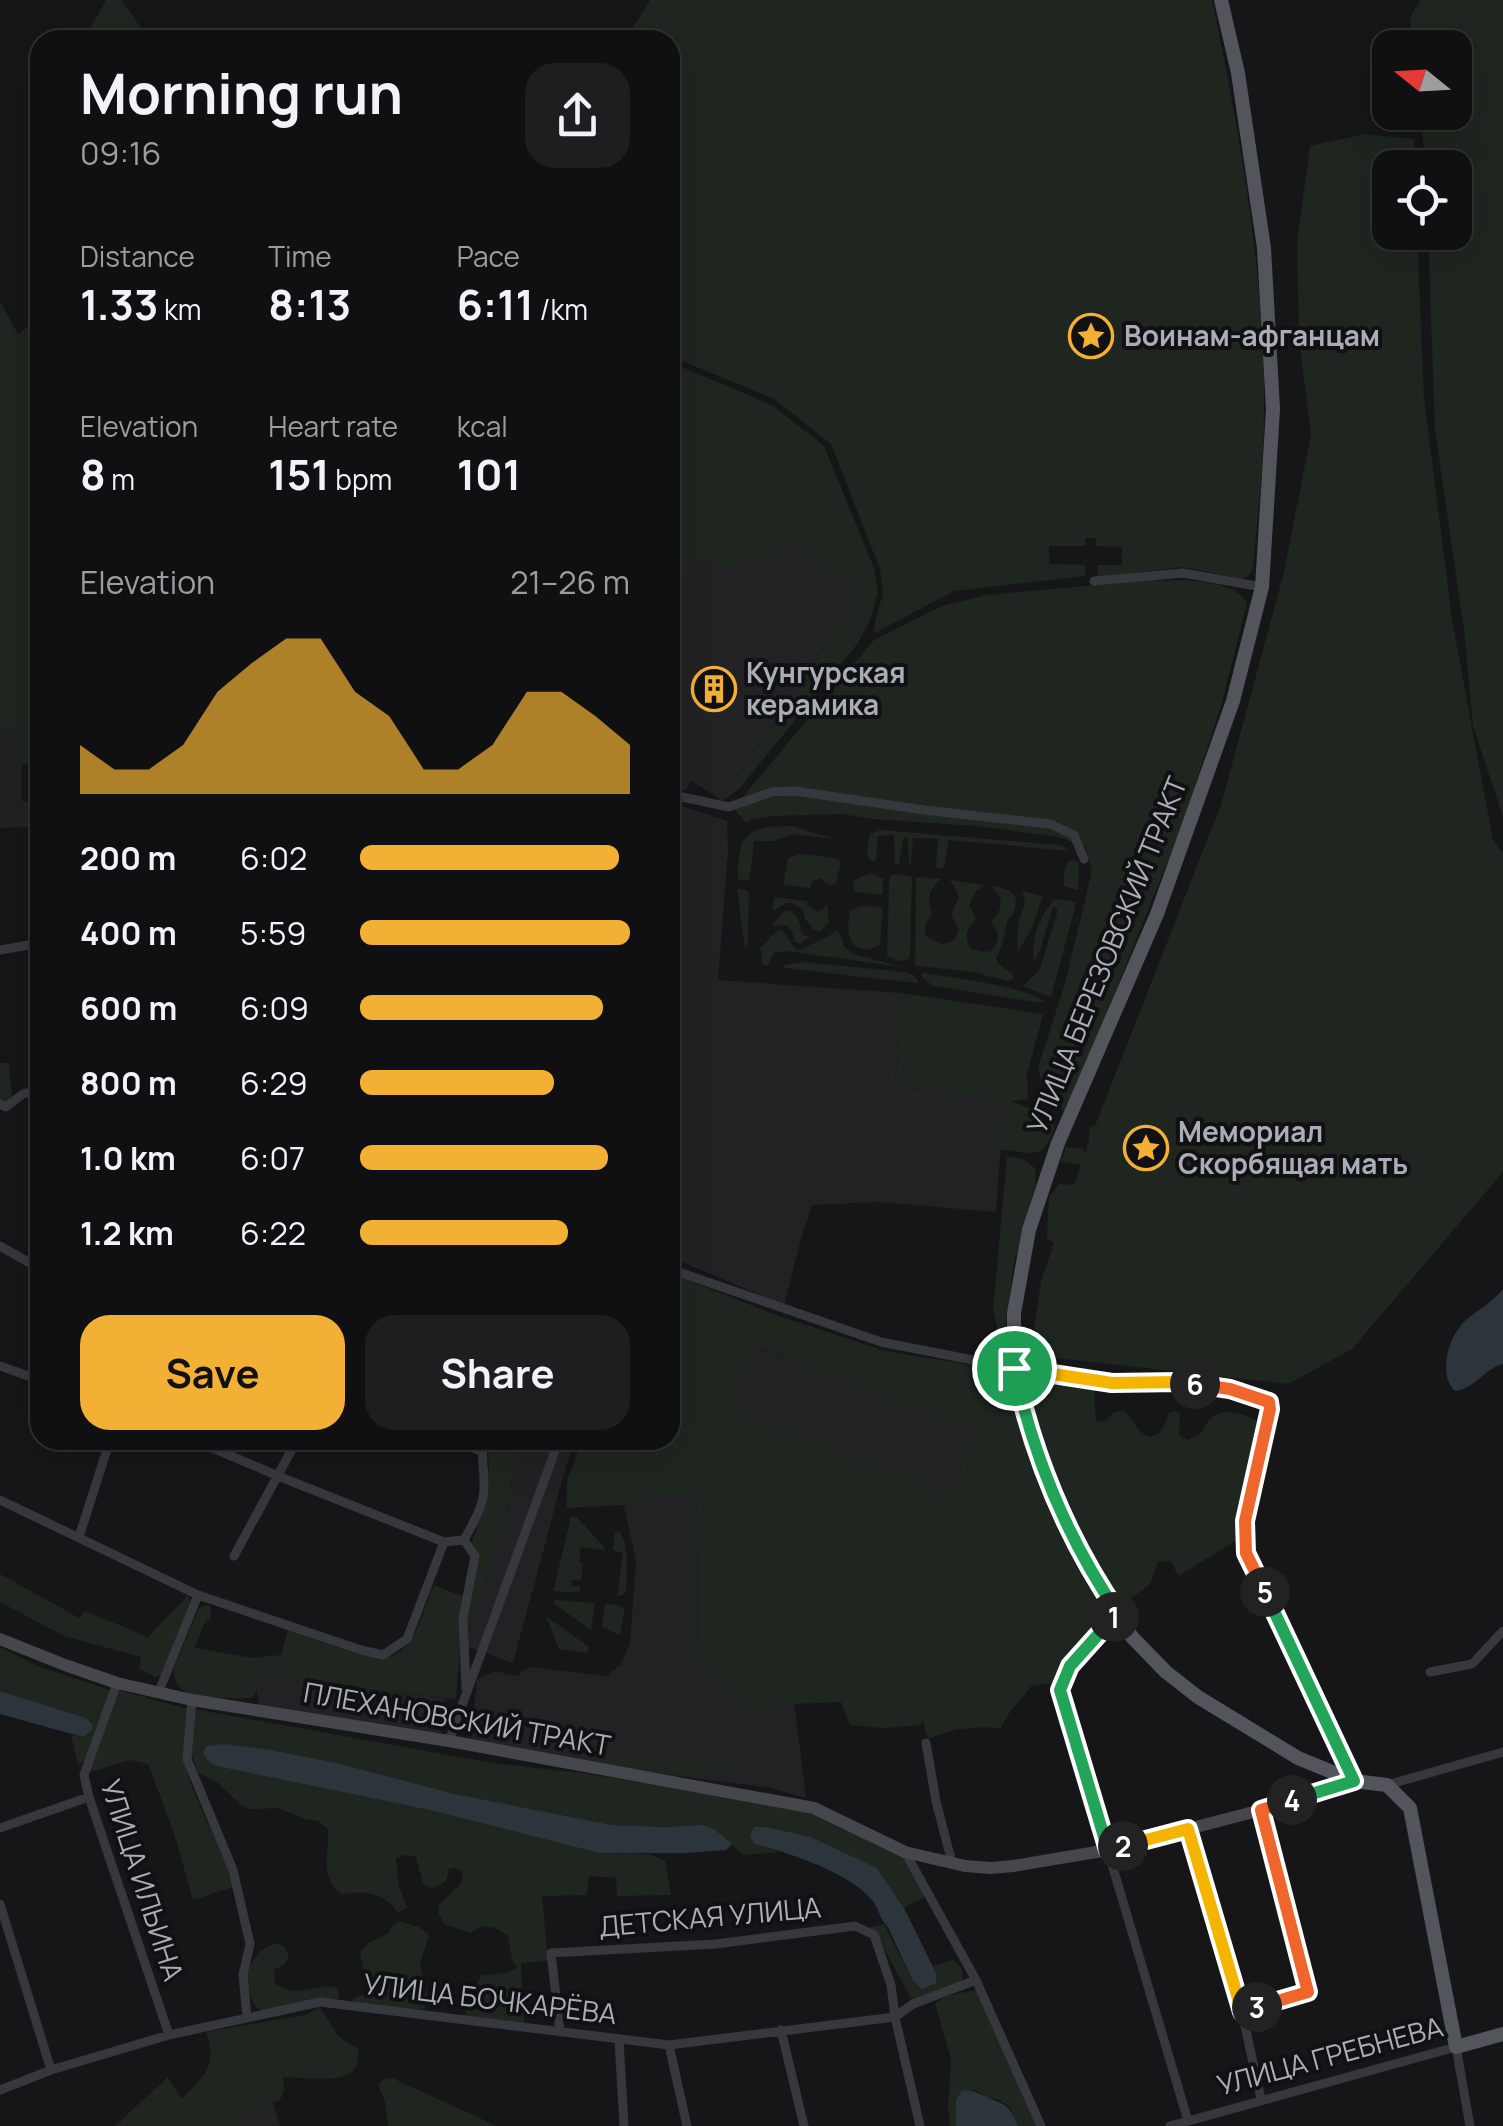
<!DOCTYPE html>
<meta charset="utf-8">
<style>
body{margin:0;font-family:Manrope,sans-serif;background:#1e1e20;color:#f1f3f6;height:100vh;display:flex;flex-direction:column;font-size:38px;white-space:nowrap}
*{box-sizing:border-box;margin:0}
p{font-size:32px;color:#9c9d9f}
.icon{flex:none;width:55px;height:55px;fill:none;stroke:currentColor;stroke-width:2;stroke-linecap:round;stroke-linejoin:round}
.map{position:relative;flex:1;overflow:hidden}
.sheet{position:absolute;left:30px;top:30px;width:650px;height:1420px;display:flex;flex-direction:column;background:#101012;border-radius:30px;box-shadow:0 10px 40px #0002,0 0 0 2px #303032}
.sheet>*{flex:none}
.needle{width:65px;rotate:288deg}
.tools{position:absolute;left:1372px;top:30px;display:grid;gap:20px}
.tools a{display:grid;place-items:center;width:100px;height:100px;border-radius:20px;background:#101012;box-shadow:0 10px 40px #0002,0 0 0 2px #303032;font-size:50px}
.pin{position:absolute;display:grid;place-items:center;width:85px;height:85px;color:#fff;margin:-42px;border:5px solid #fff;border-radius:50%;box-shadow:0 2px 10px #0007}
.km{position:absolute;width:50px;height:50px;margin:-25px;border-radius:50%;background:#222;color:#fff;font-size:28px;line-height:50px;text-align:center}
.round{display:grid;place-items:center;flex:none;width:105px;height:105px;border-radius:30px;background:#1e1e20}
.head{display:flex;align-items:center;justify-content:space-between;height:170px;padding:0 50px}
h1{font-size:55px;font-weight:700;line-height:75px}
.metrics{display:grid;grid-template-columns:repeat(3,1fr);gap:15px;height:170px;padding:10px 50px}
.metrics div{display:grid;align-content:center}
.metrics b{font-size:42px;font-weight:700}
.metrics small{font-size:28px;font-weight:400}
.metrics p{font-size:28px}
.chart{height:280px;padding:20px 50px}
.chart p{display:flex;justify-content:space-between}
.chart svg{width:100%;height:180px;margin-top:10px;fill:#f2b134;opacity:.7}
.action{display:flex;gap:20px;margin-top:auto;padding:20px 50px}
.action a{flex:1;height:115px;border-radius:30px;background:#f2b134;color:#111;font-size:40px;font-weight:700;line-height:115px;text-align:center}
.action a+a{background:#1e1e20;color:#f1f3f6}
ul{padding:0 50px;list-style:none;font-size:32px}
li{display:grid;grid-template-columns:160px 120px 1fr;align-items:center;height:75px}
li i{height:25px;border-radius:12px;background:#f2b134}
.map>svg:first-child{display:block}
.built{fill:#222225}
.green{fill:#1e261f;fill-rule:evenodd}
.water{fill:#2c353c}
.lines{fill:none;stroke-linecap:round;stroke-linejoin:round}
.street{stroke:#37383d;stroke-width:9}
.secondary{stroke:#45474d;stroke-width:12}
.primary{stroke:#53555c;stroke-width:14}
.split-1-casing{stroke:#fff;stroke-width:20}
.split-2-casing{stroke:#fff;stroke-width:20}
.split-3-casing{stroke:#fff;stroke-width:20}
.split-4-casing{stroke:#fff;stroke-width:20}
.split-5-casing{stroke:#fff;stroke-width:20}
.split-6-casing{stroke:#fff;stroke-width:20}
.split-7-casing{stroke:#fff;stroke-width:20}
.split-1{stroke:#22a559;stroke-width:12}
.split-2{stroke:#22a559;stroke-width:12}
.split-3{stroke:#f5b400;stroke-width:12}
.split-4{stroke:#f0652b;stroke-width:12}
.split-5{stroke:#22a559;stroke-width:12}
.split-6{stroke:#f0652b;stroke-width:12}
.split-7{stroke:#f5b400;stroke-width:12}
.labels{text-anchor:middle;stroke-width:8;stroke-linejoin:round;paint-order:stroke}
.poi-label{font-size:28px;font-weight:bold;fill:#a8adb8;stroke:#111113;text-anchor:start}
.street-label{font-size:28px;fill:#a8adb8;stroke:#111113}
</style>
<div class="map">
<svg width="1503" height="2126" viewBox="0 0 1503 2126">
<rect width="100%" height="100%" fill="#161618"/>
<path class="built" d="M786 544 861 594 722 801 692 781 685 791 670 782V608L693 559 732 569Z
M21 724 22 801 31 802 28 827 0 828V725Z
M670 802 727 821 728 852 718 980 901 993 895 1085 1004 1101 996 1212 879 1202 812 1205 800 1242 784 1305 670 1257Z
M754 1346 963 1427 966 1421 977 1425 951 1494 728 1406Z
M519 1440H575L566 1466 513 1663 466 1646 469 1628 500 1541Z
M659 1495 697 1496 698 1673 720 1682 739 1698 755 1718 770 1705 794 1702 806 1798 771 1788 616 1768 471 1739 477 1680 494 1671 517 1676 529 1667 607 1676 621 1664 630 1643 636 1561 624 1505 641 1507Z
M265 1677 445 1698 440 1735 259 1707 257 1690 250 1681Z
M273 2102 280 2126H239V2114Z"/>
<path class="green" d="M106 0H122L149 40H83Z
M650 0H1212C1240 134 1266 279 1264 416 1264 467 1257 518 1253 569L1248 576 1242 579 1184 567 1098 577 1097 565H1122V547L1096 546V538H1085L1086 546H1049V564L1085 565V576L954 591 875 633V621L883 594 880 569 831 444 774 399 670 356V40H625Z
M1420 0H1503V817L1473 726 1464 630 1435 430 1428 233 1455 232V168L1426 167 1420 113 1455 112V48L1413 47 1410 18Z
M1364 134 1414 139 1415 167 1390 168V232L1417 233 1424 398 1452 619 1493 841 1503 852V1172L1352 1349 1288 1384 1030 1355 1041 1281 1054 1243 1047 1238 1049 1197 1059 1184 1074 1185 1081 1165 1061 1162 1066 1147 1084 1149V1156L1089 1141 1090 1126H1095L1221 805 1284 572 1311 434 1299 340 1297 242 1310 146Z
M0 301 18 334 40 319V763L20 765 21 725H0Z
M670 362 772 405 824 446 874 568 878 591 871 618 858 643 739 789 722 801 861 594 786 545 732 569 694 559 670 608Z
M1152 580C1179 581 1232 577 1247 603L1221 706 1180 831 1069 1106 1064 1111 1054 1104 1041 1082 1038 1067 1064 987 1092 871 1086 847 1059 837 977 826 873 819 842 814 773 816 751 819 746 823 736 811 745 794 874 640 942 606 987 595Z
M792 826 835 839 792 834 774 841H754L750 877 748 881 738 879C737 832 748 827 792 826Z
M881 830 1061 845 1070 851 949 840 944 868 939 869 936 866 938 839 913 838 911 862 909 865 908 837 903 838 899 864 895 866 894 835 878 836 876 860 873 862C863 855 868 844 870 834Z
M801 854 834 858 841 862 836 884 829 885 820 878 812 882 810 888 783 885 788 858Z
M1072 860 1079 862 1078 890 1064 886C1064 876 1062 864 1072 860Z
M872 873 883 879V895L855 892 853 882 862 876Z
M897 874 912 877 910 955 909 959 899 961 887 956 889 881 890 876Z
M916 877 941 879C929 889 926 899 932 913 927 921 923 927 926 936L941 944C952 944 957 939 959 929L951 915 959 896 950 880 985 885 976 891 969 905 976 918C967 928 963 937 971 949L985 952 991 951C1000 940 1000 932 991 922 1003 909 1005 898 991 886 1006 888 1022 892 1014 911 1008 925 1010 911 1006 926 1004 938 1002 948 996 958L998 963 1013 975V979L1009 981 972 972 915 965Z
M739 888 749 892 748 942 745 948 737 889Z
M1022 891 1043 896 1031 930 1017 953 1018 924 1025 902Z
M775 897 807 901 809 907 818 912 827 905 829 922 820 931 814 930 805 919 803 910 792 903H786L775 910 772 908Z
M1059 899 1075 902V908L1051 997 1023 986 1039 971 1057 913V908L1053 907 1040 950 1034 962C1030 940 1039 916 1054 900Z
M860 906 883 907 880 945C850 960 845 934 850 911Z
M790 910 798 919 802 934 809 937 801 944 795 942 792 931 786 925 774 926 773 924 782 913Z
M780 930C789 934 789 945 798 950L828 937 836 930 839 931 844 946 851 953 902 967 786 951 774 953 768 965H763L760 947C769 943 771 933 780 930Z
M803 962 905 972 914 975 918 981 917 983 784 968 785 965Z
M924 973C952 978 1024 986 1044 1001L1042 1003 933 986 922 977 921 974Z
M901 993 1043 1014 1027 1075 1028 1099 1011 1101 1049 1116 1055 1125C1044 1162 1035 1152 1000 1150L1003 1101 895 1085Z
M0 1063H9L12 1099 6 1104 0 1101Z
M1007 1156 1023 1159 1035 1168 1036 1183 1014 1263 1005 1328 1002 1335 999 1334 993 1310Z
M670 1273 776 1315 885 1351 1008 1371 1111 1615 1070 1659 1055 1682 1031 1686C1021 1702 1008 1710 1001 1728 974 1726 953 1728 928 1739L923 1721 920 1725 885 1728 850 1725 841 1702 771 1705V1717L755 1718C737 1695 726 1684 698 1673L697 1496 659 1495 641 1507 618 1505 567 1508V1481L582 1440H670ZM755 1346 963 1428 966 1421 976 1425 951 1494 728 1406Z
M1023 1380 1094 1386 1096 1422 1107 1420 1113 1413 1123 1410C1131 1416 1133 1424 1140 1431 1155 1446 1165 1427 1169 1413L1174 1411 1180 1413 1179 1435 1188 1440C1208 1433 1200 1428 1212 1417 1224 1407 1251 1414 1260 1424L1242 1537 1178 1576 1171 1561 1158 1562 1150 1584 1120 1607 1073 1533 1047 1465Z
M488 1440H519L500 1541 469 1628 467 1622 478 1556 472 1542 484 1508 489 1487Z
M571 1517H577L604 1547V1550L581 1547 579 1562 583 1563 581 1581 572 1580 571 1586H581L579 1593 553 1591Z
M615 1532H620C630 1551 627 1571 626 1591L623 1595 617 1596 623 1553 613 1550Z
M0 1574 79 1618 85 1611 148 1637 188 1595 190 1603 161 1675 156 1677 139 1669 141 1657 64 1636 0 1602Z
M434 1585 464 1597 456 1699 265 1677 251 1681 257 1690 252 1698C228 1697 166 1706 175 1665L199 1608 208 1605 211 1607V1617L204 1624 195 1648 251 1658 281 1655 288 1629C309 1637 368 1662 388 1657 396 1655 403 1650 408 1644 420 1628 426 1603 434 1585Z
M555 1600 595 1603 591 1630 553 1603Z
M605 1604 617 1605 625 1609 620 1635 602 1627Z
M546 1616 589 1647 588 1653 559 1649Z
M0 1647 40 1667 110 1690 87 1759 78 1766 71 1735 84 1737 86 1718 0 1691Z
M118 1690 188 1709C187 1725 184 1742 185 1758 189 1798 224 1845 233 1887L193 1900 174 1833 148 1764 131 1760 87 1773Z
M194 1709 492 1763 589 1774 807 1810 903 1856 926 1897 904 1908 877 1868 811 1837 766 1827H754V1844L779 1852 744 1855 714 1829 703 1825 664 1827 612 1825 455 1794 337 1763 271 1750 216 1766 434 1811 599 1853 650 1854 665 1861 671 1895 617 1896 616 1878 589 1876 587 1895 542 1896 548 1961 521 1963 524 2023 474 2018 466 2014C462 1997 474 1989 482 1975L506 1973 517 1968 512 1960 508 1936 495 1928 481 1926 471 1933 444 1924 438 1912 439 1904 461 1884 463 1872 455 1868 449 1869 446 1881 432 1889 423 1884 416 1857 405 1855 396 1858 399 1886 407 1907 398 1913C385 1893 364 1889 342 1895 318 1874 330 1855 328 1829L318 1821 306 1819 278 1808 248 1809 240 1804 217 1782 198 1773 192 1754Z
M585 1750 635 1757 723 1759 730 1764V1776L627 1768 583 1760 582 1751Z
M399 1921 419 1927 429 1935 420 1964 427 1993 425 2008 418 2010 354 2004 352 2000 367 1992 360 1952 370 1942 389 1933 392 1926Z
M884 1924 912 1979 936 1973 933 1966 952 1960C963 1966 963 1971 962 1983L916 2000 911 1998 877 1936 867 1928Z
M277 1943 285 1947 289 1956 285 1964 274 1970 275 1983C297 2001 314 1981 337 1988L339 1999 261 2011C237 1991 246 1951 277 1943Z
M976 1990 1036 2126H1018L1010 2107 999 2100 986 2097 975 2090 962 2091 956 2126H950L948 2109 951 2059 935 2004 946 1996Z
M320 2007 338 2036 359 2050C358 2056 358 2062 356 2067 348 2085 300 2077 283 2077L284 2090 280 2100 240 2114 239 2126H115L168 2077 182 2099C204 2075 218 2067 206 2032L305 2015Z
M392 2078 497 2126H388L385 2101 378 2085 384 2079Z"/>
<path class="water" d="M1503 1289V1364C1484 1369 1476 1388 1455 1391 1437 1374 1449 1335 1466 1320 1479 1309 1492 1303 1503 1289Z
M0 1691 86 1718 92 1724V1730L83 1737 0 1714Z
M224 1744 271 1750 337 1763 455 1794 612 1825 664 1827 703 1825 714 1829 732 1844 726 1850 687 1853H599L434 1811 216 1766 207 1760 203 1753 206 1746Z
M754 1827H766L811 1837 877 1868 904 1908 936 1973V1983L922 1989 912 1979 888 1927C879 1919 879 1908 872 1900 848 1872 789 1853 754 1844L750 1835Z
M962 2090C975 2090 976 2093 987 2097 1007 2106 1009 2104 1018 2126H956V2100Z"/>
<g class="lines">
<path class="street" d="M1094 581 1183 573 1262 587
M682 797 729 807 772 792 795 791 924 810 1050 824 1074 835 1084 859
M0 950 40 943
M0 1104 6 1107 23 1094 40 1089
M0 1246 40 1269
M670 1269 881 1342 1014 1368 1112 1383 1180 1382 1230 1389 1269 1402 1270 1409 1245 1521 1247 1553 1353 1779
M0 1366 40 1380
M194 1440 278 1476 444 1542 464 1540
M453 1440 481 1451
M0 1500 198 1595 361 1650 383 1655 407 1639 444 1542
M79 1537 110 1440
M234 1556 297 1440
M1118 1613 1070 1666 1060 1689 1188 2121
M1430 1672 1472 1664 1503 1631
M117 1683 84 1775 89 1797 169 2035
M466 1688 463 1618 475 1556 464 1540C472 1525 484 1506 484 1488 485 1471 480 1456 484 1440
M159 1691 198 1595
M192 1700 187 1759 233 1870 250 1944 243 1975 247 2018
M449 1741 559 1440
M926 1743 936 1801 952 1863
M1387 1785 1503 1752
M0 1828 89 1797
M1188 1829 1242 2012 1261 2099
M905 1852 976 1980 1041 2126
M0 1904 51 2070
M1242 2012 1308 1992 1261 1810
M781 2030 804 2126
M560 2032 551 1953 716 1944 855 1926 874 1935 891 1985 895 2017 920 2126
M619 2040 624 2126
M669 2045 687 2126
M0 2090 51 2070 169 2035 320 2002 669 2045 895 2017 913 2004 976 1980
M1170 2126 1456 2047 1470 2126"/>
<path class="secondary" d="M0 1639 65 1665 117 1683 192 1700 449 1741 814 1808 905 1852 965 1866 991 1868 1013 1866 1108 1850 1261 1810 1354 1781"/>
<path class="primary" d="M1221 0 1238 73 1264 248 1273 409 1262 587 1233 701 1157 914 1058 1143 1029 1230 1014 1313V1368L1028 1422 1069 1533 1095 1580 1132 1637 1166 1672 1198 1697 1298 1758 1354 1781 1387 1785 1410 1808 1456 2047 1503 2034"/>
</g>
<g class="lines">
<defs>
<path id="split-1" d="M1014 1368C1033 1455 1068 1540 1118 1613L1114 1617"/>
<path id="split-2" d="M1114 1617 1070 1666 1060 1690 1108 1850 1123 1846"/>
<path id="split-3" d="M1123 1846 1188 1829 1242 2012 1257 2007"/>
<path id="split-4" d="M1257 2007 1308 1992 1261 1810 1292 1800"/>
<path id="split-5" d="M1265 1592 1354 1781 1292 1800"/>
<path id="split-6" d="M1195 1384 1230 1389 1269 1402 1270 1409 1245 1521 1246 1553 1265 1592"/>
<path id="split-7" d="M1014 1368 1112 1383 1180 1382 1195 1384"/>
</defs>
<use href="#split-1" class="split-1-casing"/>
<use href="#split-2" class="split-2-casing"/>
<use href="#split-3" class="split-3-casing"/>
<use href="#split-4" class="split-4-casing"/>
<use href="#split-5" class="split-5-casing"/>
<use href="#split-6" class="split-6-casing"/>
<use href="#split-7" class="split-7-casing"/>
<use href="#split-1" class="split-1"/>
<use href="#split-2" class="split-2"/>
<use href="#split-3" class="split-3"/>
<use href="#split-4" class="split-4"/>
<use href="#split-5" class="split-5"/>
<use href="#split-6" class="split-6"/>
<use href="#split-7" class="split-7"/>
</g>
<defs>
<symbol id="sight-ring" viewBox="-11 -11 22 22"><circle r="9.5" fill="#111113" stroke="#f2b134" stroke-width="1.5"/><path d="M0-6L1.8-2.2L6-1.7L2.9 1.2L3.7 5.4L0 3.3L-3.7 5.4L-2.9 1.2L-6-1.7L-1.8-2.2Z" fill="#f2b134"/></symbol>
<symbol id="building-ring" viewBox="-11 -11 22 22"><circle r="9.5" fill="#111113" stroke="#f2b134" stroke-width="1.5"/><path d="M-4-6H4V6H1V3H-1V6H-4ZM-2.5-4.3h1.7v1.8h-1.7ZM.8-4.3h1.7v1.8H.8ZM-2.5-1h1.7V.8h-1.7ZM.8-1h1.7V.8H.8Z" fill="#f2b134"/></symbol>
</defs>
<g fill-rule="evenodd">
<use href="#sight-ring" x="1066" y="311" width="50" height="50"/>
<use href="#building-ring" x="689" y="664" width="50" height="50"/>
<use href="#sight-ring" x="1121" y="1123" width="50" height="50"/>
</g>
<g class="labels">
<g class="poi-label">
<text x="1124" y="346">Воинам-афганцам</text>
<text x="746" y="683">Кунгурская<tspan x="746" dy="32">керамика</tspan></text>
<text x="1178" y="1142">Мемориал<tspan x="1178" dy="32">Скорбящая мать</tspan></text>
</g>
<g class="street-label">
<text transform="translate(1107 955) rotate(-68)" y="10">УЛИЦА БЕРЕЗОВСКИЙ ТРАКТ</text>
<text transform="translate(457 1719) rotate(10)" y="10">ПЛЕХАНОВСКИЙ ТРАКТ</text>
<text transform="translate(142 1880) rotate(72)" y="10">УЛИЦА ИЛЬИНА</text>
<text transform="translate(710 1917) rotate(-5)" y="10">ДЕТСКАЯ УЛИЦА</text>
<text transform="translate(490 1999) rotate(7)" y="10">УЛИЦА БОЧКАРЁВА</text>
<text transform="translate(1330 2056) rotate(-15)" y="10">УЛИЦА ГРЕБНЕВА</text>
</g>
</g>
</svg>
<div class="tools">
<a><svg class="needle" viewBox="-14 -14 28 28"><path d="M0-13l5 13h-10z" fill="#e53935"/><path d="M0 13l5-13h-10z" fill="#9c9d9f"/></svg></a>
<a><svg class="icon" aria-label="locate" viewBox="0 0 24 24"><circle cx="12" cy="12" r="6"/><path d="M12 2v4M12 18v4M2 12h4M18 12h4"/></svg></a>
</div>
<div class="pin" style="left:1014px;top:1368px;background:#1e9e55"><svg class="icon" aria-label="arrive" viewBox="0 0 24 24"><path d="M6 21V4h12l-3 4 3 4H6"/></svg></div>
<b class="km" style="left:1114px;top:1617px">1</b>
<b class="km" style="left:1123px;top:1846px">2</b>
<b class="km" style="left:1257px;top:2007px">3</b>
<b class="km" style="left:1292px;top:1800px">4</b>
<b class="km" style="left:1265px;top:1592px">5</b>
<b class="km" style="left:1195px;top:1384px">6</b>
<section class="sheet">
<div class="head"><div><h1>Morning run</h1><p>09:16</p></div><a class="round"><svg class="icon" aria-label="share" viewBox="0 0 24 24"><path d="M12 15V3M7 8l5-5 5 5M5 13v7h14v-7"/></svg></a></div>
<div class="metrics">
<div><p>Distance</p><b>1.33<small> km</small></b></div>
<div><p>Time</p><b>8:13</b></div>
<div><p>Pace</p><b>6:11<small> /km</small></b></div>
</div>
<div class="metrics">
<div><p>Elevation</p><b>8<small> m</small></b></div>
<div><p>Heart rate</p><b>151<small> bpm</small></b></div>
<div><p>kcal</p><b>101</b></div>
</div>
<div class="chart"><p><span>Elevation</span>21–26 m</p>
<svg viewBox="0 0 160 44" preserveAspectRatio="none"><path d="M0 44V32L10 38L20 38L30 32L40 19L50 12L60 6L70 6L80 19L90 25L100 38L110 38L120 32L130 19L140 19L150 25L160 32V44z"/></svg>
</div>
<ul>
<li><b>200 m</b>6:02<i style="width:96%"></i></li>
<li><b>400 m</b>5:59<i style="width:100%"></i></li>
<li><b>600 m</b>6:09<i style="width:90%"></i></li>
<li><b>800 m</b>6:29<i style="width:72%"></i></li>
<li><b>1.0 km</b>6:07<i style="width:92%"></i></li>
<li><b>1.2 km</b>6:22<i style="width:77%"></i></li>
</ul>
<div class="action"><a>Save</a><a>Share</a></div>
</section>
</div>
